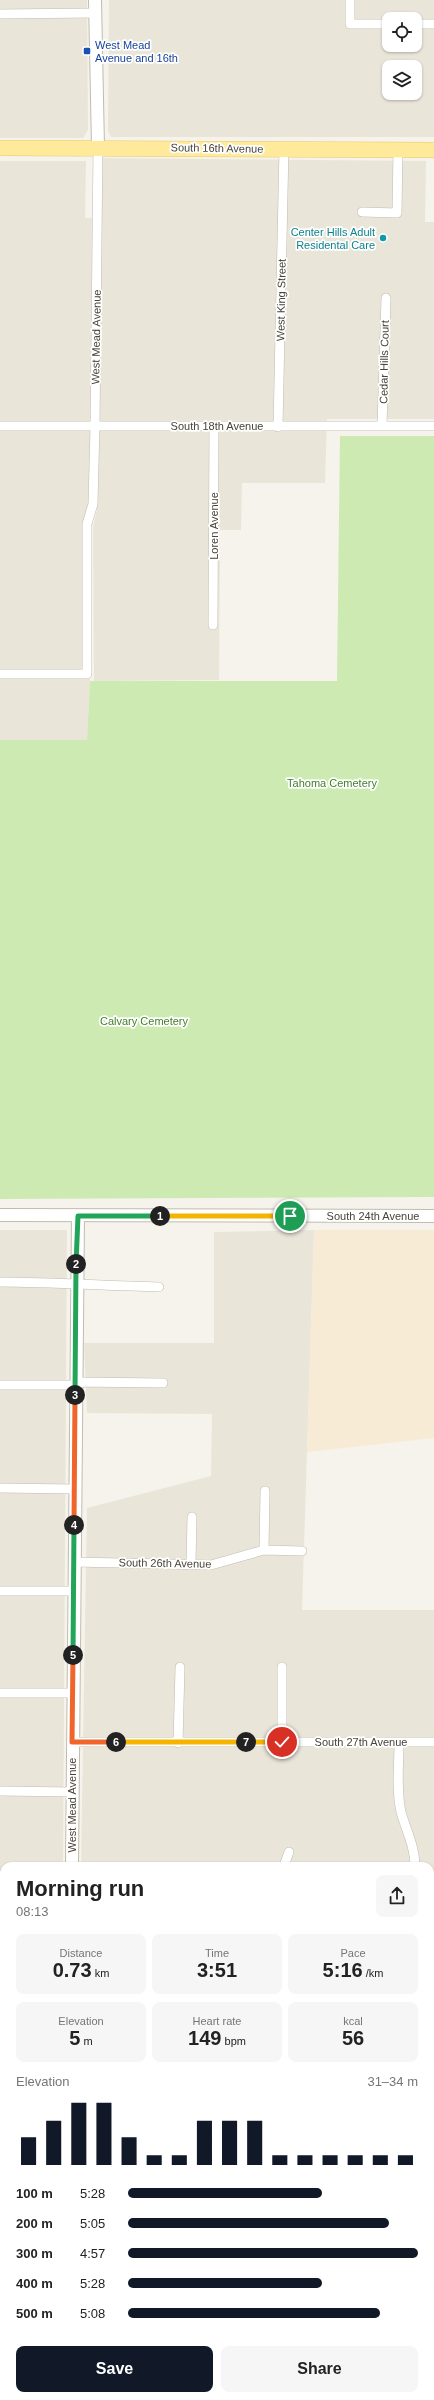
<!DOCTYPE html>
<meta charset="utf-8">
<style>
body{margin:0;font-family:Helvetica,sans-serif;background:#f6f6f6;color:#222;height:100vh;display:flex;flex-direction:column;font-size:15px;white-space:nowrap}
*{box-sizing:border-box;margin:0}
p{font-size:13px;color:#767676}
.icon{flex:none;width:22px;height:22px;fill:none;stroke:currentColor;stroke-width:2;stroke-linecap:round;stroke-linejoin:round}
.map{position:relative;flex:1;overflow:hidden}
.sheet{position:absolute;left:0px;top:1862px;width:434px;height:538px;display:flex;flex-direction:column;background:#fff;border-radius:12px 12px 0 0;box-shadow:0 1px 3px #0004}
.sheet>*{flex:none}
.fabs{position:absolute;left:382px;top:12px;display:grid;gap:8px}
.fabs a{display:grid;place-items:center;width:40px;height:40px;border-radius:8px;background:#fff;box-shadow:0 1px 3px #0004;font-size:20px}
.pin{position:absolute;display:grid;place-items:center;width:34px;height:34px;color:#fff;margin:-17px;border:2px solid #fff;border-radius:50%;box-shadow:0 1px 4px #0007}
.km{position:absolute;width:20px;height:20px;margin:-10px;border-radius:50%;background:#222;color:#fff;font-size:11px;line-height:20px;text-align:center}
.round{display:grid;place-items:center;flex:none;width:42px;height:42px;border-radius:8px;background:#f6f6f6}
.summary{display:flex;align-items:center;justify-content:space-between;height:68px;padding:0 16px}
h1{font-size:22px;font-weight:700;line-height:30px}
.metrics{display:grid;grid-template-columns:repeat(3,1fr);gap:6px;height:68px;padding:4px 16px}
.metrics div{display:grid;align-content:center;border-radius:8px;background:#f6f6f6;text-align:center}
.metrics b{font-size:20px;font-weight:700}
.metrics small{font-size:11px;font-weight:400}
.metrics p{font-size:11px}
.chart{height:112px;padding:8px 16px}
.chart p{display:flex;justify-content:space-between}
.chart svg{width:100%;height:72px;margin-top:4px;stroke:#111827;stroke-width:6}
.action{display:flex;gap:8px;margin-top:auto;padding:8px 16px}
.action a{flex:1;height:46px;border-radius:8px;background:#111827;color:#fff;font-size:16px;font-weight:700;line-height:46px;text-align:center}
.action a+a{background:#f6f6f6;color:#222}
ul{padding:0 16px;list-style:none;font-size:13px}
li{display:grid;grid-template-columns:64px 48px 1fr;align-items:center;height:30px}
li i{height:10px;border-radius:5px;background:#111827}
.map>svg:first-child{display:block}
.residential{fill:#eae5d9;fill-rule:evenodd}
.commercial{fill:#f7ebd6}
.green{fill:#cdeab3}
.lines{fill:none;stroke-linecap:round;stroke-linejoin:round}
.stream{stroke:#a7cef2;stroke-width:2.5}
.minor-casing{stroke:#c1bcad;stroke-width:10}
.tertiary-casing{stroke:#c1bcad;stroke-width:14}
.primary-casing{stroke:#e6c968;stroke-width:16}
.minor{stroke:#fff;stroke-width:9}
.tertiary{stroke:#fff;stroke-width:12}
.primary{stroke:#ffe99a;stroke-width:15}
.split-1-casing{stroke:#fff;stroke-width:8}
.split-2-casing{stroke:#fff;stroke-width:8}
.split-3-casing{stroke:#fff;stroke-width:8}
.split-4-casing{stroke:#fff;stroke-width:8}
.split-5-casing{stroke:#fff;stroke-width:8}
.split-6-casing{stroke:#fff;stroke-width:8}
.split-7-casing{stroke:#fff;stroke-width:8}
.split-8-casing{stroke:#fff;stroke-width:8}
.split-1{stroke:#f5b400;stroke-width:5}
.split-2{stroke:#22a559;stroke-width:5}
.split-3{stroke:#22a559;stroke-width:5}
.split-4{stroke:#f0652b;stroke-width:5}
.split-5{stroke:#22a559;stroke-width:5}
.split-6{stroke:#f0652b;stroke-width:5}
.split-7{stroke:#f5b400;stroke-width:5}
.split-8{stroke:#f5b400;stroke-width:5}
.transit-dot{fill:#1a4fb4;stroke:#fff;stroke-width:1.5}
.culture-dot{fill:#0f9aa8;stroke:#fff;stroke-width:1.5}
.labels{text-anchor:middle;stroke-width:3.5;stroke-linejoin:round;paint-order:stroke}
.transit-label{font-size:11px;fill:#164399;stroke:#fff;text-anchor:start}
.street-label{font-size:11px;fill:#4a4438;stroke:#fff}
.culture-label{font-size:11px;fill:#0d838f;stroke:#fff;text-anchor:end}
.park-label{font-size:11px;fill:#437e29;stroke:#fff}
</style>
<div class="map">
<svg width="434" height="2400" viewBox="0 0 434 2400">
<rect width="100%" height="100%" fill="#f5f3eb"/>
<path class="residential" d="M0 0H87L88 130 83 138H0Z
M109 0H434V137H111L108 131ZM389 19H415V45H389ZM389 67H415V93H389Z
M100 158 426 161 425 222H434V419H327L325 483H242L241 530H220L219 680 94 681 93 527 97 510Z
M0 161H86L85 218H92L90 681 87 740H0Z
M0 1230H67L63 1866H4V2260H0Z
M314 1230 302 1610H434V2007H430V1866H81L87 1508 211 1476 212 1414 87 1413 84 1343H214V1232Z
M430 2270H434V2293L430 2311Z
M0 2279H4V2396H371L367 2400H0Z"/>
<path class="commercial" d="M314 1230H434V1438L307 1452Z"/>
<path class="green" d="M340 436H434V1197L0 1199V740H87L90 681H337Z
M430 2007H434V2270H430Z"/>
<g class="lines">
<path class="stream" d="M430 2379 434 2377
M388 2400 394 2396"/>
<defs>
<path id="minor" d="M350 0V24H389
M0 14 95 13
M415 24H434
M362 212 397 213 398 149
M0 426H434
M382 426 386 298
M278 427 284 148
M213 625 214 426
M0 674H87V524L93 504 95 426 98 147
M0 1282C53 1282 106 1286 159 1287
M76 1382 163 1383
M0 1385H76
M0 1488 74 1489
M264 1550 265 1491
M74 1562 211 1565 264 1550 302 1551
M191 1563 192 1517
M0 1591H73
M282 1667V1742
M0 1693H72
M72 1742H434
M178 1743 180 1667
M399 1743C399 1765 396 1789 401 1812 406 1830 415 1847 415 1866
M0 1791 72 1792
M284 1866 289 1852
M0 1886H4
M0 1983H4
M0 2078H4
M0 2174H4
M16 2396V2400
M125 2400V2396
M271 2400V2396"/>
<path id="tertiary" d="M95 0 98 147
M0 1215 434 1216
M72 1866 78 1216
M0 2271H4"/>
<path id="primary" d="M0 148 434 150"/>
</defs>
<use href="#minor" class="minor-casing"/>
<use href="#tertiary" class="tertiary-casing"/>
<use href="#primary" class="primary-casing"/>
<use href="#minor" class="minor"/>
<use href="#tertiary" class="tertiary"/>
<use href="#primary" class="primary"/>
</g>
<g class="lines">
<defs>
<path id="split-1" d="M160 1216H290"/>
<path id="split-2" d="M76 1264 78 1216H160"/>
<path id="split-3" d="M75 1395 76 1264"/>
<path id="split-4" d="M74 1525 75 1395"/>
<path id="split-5" d="M73 1655 74 1525"/>
<path id="split-6" d="M73 1655 72 1742H116"/>
<path id="split-7" d="M116 1742H246"/>
<path id="split-8" d="M246 1742H282"/>
</defs>
<use href="#split-1" class="split-1-casing"/>
<use href="#split-2" class="split-2-casing"/>
<use href="#split-3" class="split-3-casing"/>
<use href="#split-4" class="split-4-casing"/>
<use href="#split-5" class="split-5-casing"/>
<use href="#split-6" class="split-6-casing"/>
<use href="#split-7" class="split-7-casing"/>
<use href="#split-8" class="split-8-casing"/>
<use href="#split-1" class="split-1"/>
<use href="#split-2" class="split-2"/>
<use href="#split-3" class="split-3"/>
<use href="#split-4" class="split-4"/>
<use href="#split-5" class="split-5"/>
<use href="#split-6" class="split-6"/>
<use href="#split-7" class="split-7"/>
<use href="#split-8" class="split-8"/>
</g>
<rect class="transit-dot" x="83" y="47" width="8" height="8" rx="2"/>
<circle class="culture-dot" cx="383" cy="238" r="4"/>
<g class="labels">
<g class="transit-label">
<text x="95" y="49">West Mead<tspan x="95" dy="13">Avenue and 16th</tspan></text>
</g>
<g class="street-label">
<text transform="translate(217 148) rotate(1)" y="4">South 16th Avenue</text>
<text transform="translate(281 300) rotate(-89)" y="4">West King Street</text>
<text transform="translate(96 337) rotate(-89)" y="4">West Mead Avenue</text>
<text transform="translate(384 362) rotate(-89)" y="4">Cedar Hills Court</text>
<text x="217" y="430">South 18th Avenue</text>
<text transform="translate(214 526) rotate(-90)" y="4">Loren Avenue</text>
<text x="373" y="1220">South 24th Avenue</text>
<text transform="translate(165 1563) rotate(1)" y="4">South 26th Avenue</text>
<text x="361" y="1746">South 27th Avenue</text>
<text transform="translate(72 1805) rotate(-90)" y="4">West Mead Avenue</text>
</g>
<g class="culture-label">
<text x="375" y="236">Center Hills Adult<tspan x="375" dy="13">Residental Care</tspan></text>
</g>
<g class="park-label">
<text x="332" y="787">Tahoma Cemetery</text>
<text x="144" y="1025">Calvary Cemetery</text>
</g>
</g>
</svg>
<div class="fabs">
<a><svg class="icon" aria-label="locate" viewBox="0 0 24 24"><circle cx="12" cy="12" r="6"/><path d="M12 2v4M12 18v4M2 12h4M18 12h4"/></svg></a>
<a><svg class="icon" aria-label="layers" viewBox="0 0 24 24"><path d="M12 4l9 5-9 5-9-5zM3 14l9 5 9-5"/></svg></a>
</div>
<div class="pin" style="left:290px;top:1216px;background:#1e9e55"><svg class="icon" aria-label="arrive" viewBox="0 0 24 24"><path d="M6 21V4h12l-3 4 3 4H6"/></svg></div>
<div class="pin" style="left:282px;top:1742px;background:#d93025"><svg class="icon" aria-label="check" viewBox="0 0 24 24"><path d="M5 12l5 5 9-10"/></svg></div>
<b class="km" style="left:160px;top:1216px">1</b>
<b class="km" style="left:76px;top:1264px">2</b>
<b class="km" style="left:75px;top:1395px">3</b>
<b class="km" style="left:74px;top:1525px">4</b>
<b class="km" style="left:73px;top:1655px">5</b>
<b class="km" style="left:116px;top:1742px">6</b>
<b class="km" style="left:246px;top:1742px">7</b>
<section class="sheet">
<div class="summary"><div><h1>Morning run</h1><p>08:13</p></div><a class="round"><svg class="icon" aria-label="share" viewBox="0 0 24 24"><path d="M12 15V3M7 8l5-5 5 5M5 13v7h14v-7"/></svg></a></div>
<div class="metrics">
<div><p>Distance</p><b>0.73<small> km</small></b></div>
<div><p>Time</p><b>3:51</b></div>
<div><p>Pace</p><b>5:16<small> /km</small></b></div>
</div>
<div class="metrics">
<div><p>Elevation</p><b>5<small> m</small></b></div>
<div><p>Heart rate</p><b>149<small> bpm</small></b></div>
<div><p>kcal</p><b>56</b></div>
</div>
<div class="chart"><p><span>Elevation</span>31–34 m</p>
<svg viewBox="0 0 160 44" preserveAspectRatio="none"><path d="M5 44V27M15 44V17M25 44V6M35 44V6M45 44V27M55 44V38M65 44V38M75 44V17M85 44V17M95 44V17M105 44V38M115 44V38M125 44V38M135 44V38M145 44V38M155 44V38"/></svg>
</div>
<ul>
<li><b>100 m</b>5:28<i style="width:67%"></i></li>
<li><b>200 m</b>5:05<i style="width:90%"></i></li>
<li><b>300 m</b>4:57<i style="width:100%"></i></li>
<li><b>400 m</b>5:28<i style="width:67%"></i></li>
<li><b>500 m</b>5:08<i style="width:87%"></i></li>
</ul>
<div class="action"><a>Save</a><a>Share</a></div>
</section>
</div>
